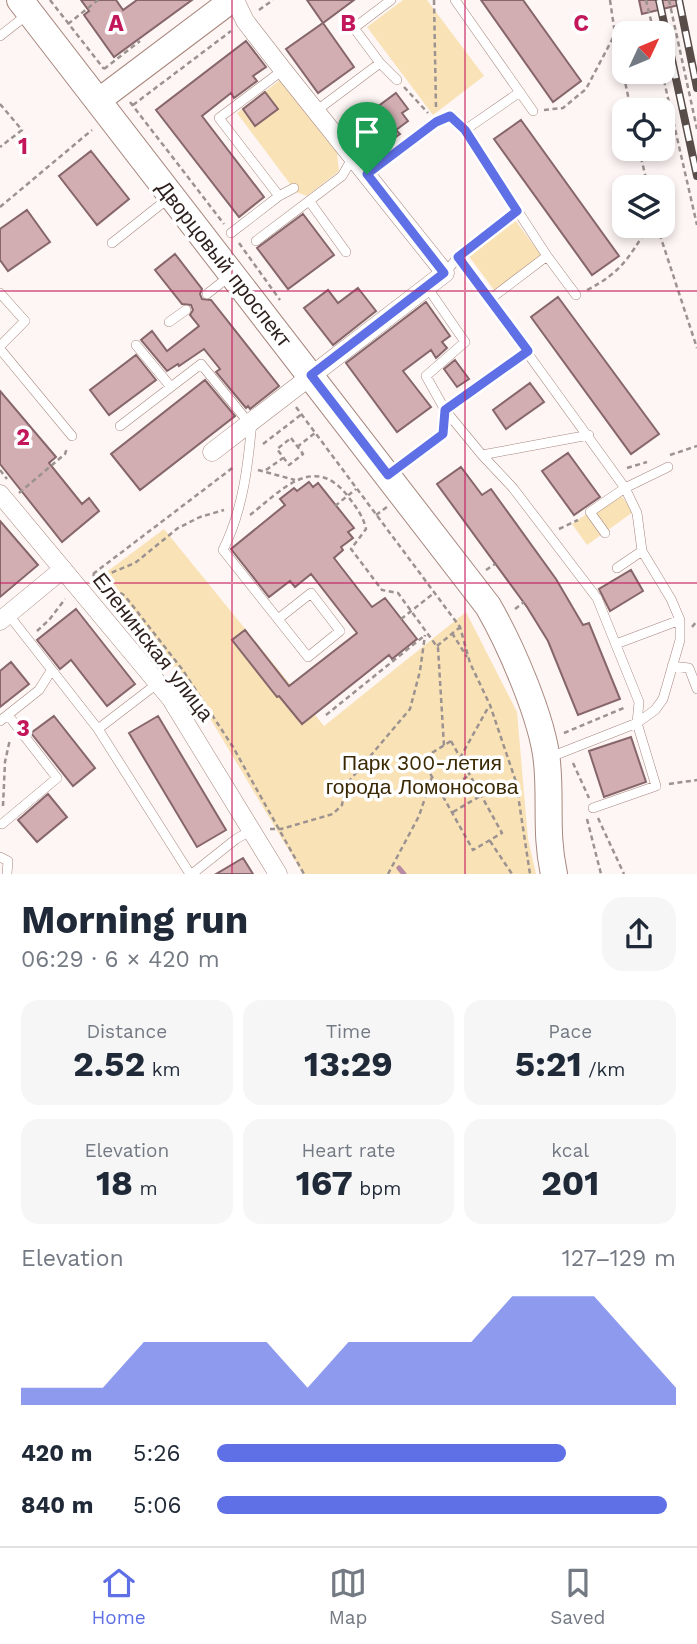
<!DOCTYPE html>
<meta charset="utf-8">
<style>
body{margin:0;font-family:"Work Sans",sans-serif;background:#f6f6f7;color:#1f2937;height:100vh;display:flex;flex-direction:column;font-size:26px;white-space:nowrap}
*{box-sizing:border-box;margin:0}
p{font-size:23px;color:#747a83}
.icon{flex:none;width:38px;height:38px;fill:none;stroke:currentColor;stroke-width:2;stroke-linecap:round;stroke-linejoin:round}
.map{position:relative;height:874px;overflow:hidden}
.drawer{display:flex;flex-direction:column;background:#fff;flex:1}
.drawer>*{flex:none}
.needle{width:46px;rotate:46deg}
.controls{position:absolute;left:612px;top:21px;display:grid;gap:14px}
.controls a{display:grid;place-items:center;width:63px;height:63px;border-radius:14px;background:#fff;box-shadow:0 4px 10px #0003;font-size:35px}
.pin{position:absolute;display:grid;place-items:center;width:60px;height:60px;color:#fff;margin:-72px -30px;border-radius:50% 50% 50% 0;rotate:-45deg;box-shadow:0 0 7px #0007}
.pin .icon{rotate:45deg}
.round{display:grid;place-items:center;flex:none;width:74px;height:74px;border-radius:21px;background:#f6f6f7}
.headline{display:flex;align-items:center;justify-content:space-between;height:119px;padding:0 21px}
h1{font-size:38px;font-weight:700;line-height:52px}
.figures{display:grid;grid-template-columns:repeat(3,1fr);gap:10px;height:119px;padding:7px 21px}
.figures div{display:grid;align-content:center;border-radius:18px;background:#f6f6f7;text-align:center}
.figures b{font-size:35px;font-weight:700}
.figures small{font-size:19px;font-weight:400}
.figures p{font-size:19px}
.chart{height:196px;padding:14px 21px}
.chart p{display:flex;justify-content:space-between}
.chart svg{width:100%;height:126px;margin-top:7px;fill:#5f70e7;opacity:.7}
ul{padding:0 21px;list-style:none;font-size:23px}
li{display:grid;grid-template-columns:112px 84px 1fr;align-items:center;height:52px}
li i{height:18px;border-radius:9px;background:#5f70e7}
.menu{display:flex;justify-content:space-around;align-items:center;height:98px;border-top:2px solid #e0e1e3;background:#fff;font-size:19px;color:#747a83}
.menu a{display:grid;justify-items:center;gap:4px}
.menu .current{color:#5f70e7}
.map>svg:first-child{display:block}
.green{fill:#f9e2b6}
.lines{fill:none;stroke-linecap:round;stroke-linejoin:round}
.stream{stroke:#b98ba3;stroke-width:5}
.building{fill:#d2aeb2;stroke:#86666a;stroke-width:2}
.lane-casing{stroke:#a7877e;stroke-width:10}
.street-casing{stroke:#a7877e;stroke-width:19}
.secondary-casing{stroke:#a7877e;stroke-width:26}
.primary-casing{stroke:#a7877e;stroke-width:28}
.path{stroke:#9c9290;stroke-width:2.5;stroke-dasharray:5 3.5;stroke-linecap:butt}
.lane{stroke:#fff;stroke-width:9}
.street{stroke:#fff;stroke-width:18}
.secondary{stroke:#fff;stroke-width:24}
.primary{stroke:#fff;stroke-width:26}
.rail-casing{stroke:#594d4a;stroke-width:8}
.rail{stroke:#fff;stroke-width:5;stroke-dasharray:16;stroke-linecap:butt}
.route-casing{stroke:#fff;stroke-width:14}
.route{stroke:#5f70e7;stroke-width:9}
.grid{fill:none;stroke:#c2185b;stroke-width:2;stroke-opacity:0.55}
.labels{text-anchor:middle;stroke-width:7;stroke-linejoin:round;paint-order:stroke}
.street-label{font-size:21px;fill:#2c1f1c;stroke:#fff}
.park-label{font-size:21px;fill:#3a2903;stroke:#fff}
.grid-label{font-size:23px;text-anchor:middle;font-weight:bold;fill:#c2185b;stroke:#fff;stroke-width:7;stroke-linejoin:round;paint-order:stroke}
</style>
<div class="map">
<svg width="697" height="874" viewBox="0 0 697 874">
<rect width="100%" height="100%" fill="#fef6f4"/>
<path class="green" d="M403 0H427L484 76 433 115 367 27Z
M280 80 337 153 339 171 307 196 296 192 237 113Z
M515 220 541 255 494 290 468 255Z
M619 492 633 512 587 545 572 524Z
M164 529 324 726 466 612 517 712 528 839 536 874H303L195 693 100 577Z"/>
<g class="lines">
<path class="stream" d="M399 868 404 874"/>
</g>
<path class="building" d="M81 0H116L123 10 137 0H192L114 57 84 15 89 11Z
M307 0H354L323 23Z
M481 0H523L581 81 553 102Z
M639 0H679V5L642 14Z
M323 23 354 67 318 93 286 49Z
M246 41 266 67 253 76 257 81 234 98 231 93 202 116 264 197 239 217 156 110Z
M265 92 278 109 255 126 243 109Z
M396 93 408 109 402 113 408 121 396 130 400 134 387 143 384 139 371 148 366 141 361 145 349 128Z
M521 120 619 256 592 275 494 139Z
M91 151 129 199 97 225 59 176Z
M27 210 50 242 8 271 0 260V229Z
M303 214 334 255 288 289 257 248Z
M175 254 202 289 200 294 202 299 211 300 279 386 250 409 248 406 246 408 216 372 220 369 204 349 179 366 178 364 167 371 141 340 152 331 167 351 199 326 190 315 193 310 191 305 182 304 155 270Z
M358 288 376 311 333 345 304 308 328 290 338 303Z
M558 297 659 434 631 454 531 317Z
M426 302 450 336 442 342 447 348 436 358 431 350 403 371 431 407 397 432 346 363Z
M136 355 156 380 109 415 90 390Z
M455 360 469 379 457 387 444 369Z
M205 380 235 416 140 490 111 454Z
M530 383 544 402 506 429 493 410Z
M0 391 56 457 49 463 82 504 89 498 99 511 62 542 0 464Z
M568 453 600 497 574 515 542 471Z
M461 467 482 495 491 489 556 579 583 625 589 623 620 699 578 715 548 641 527 607 437 484Z
M309 482 313 487 318 483 354 528 348 532 353 538 341 547 343 550 334 558 372 607 385 598 417 639 392 659 389 655 302 724 279 696 277 697 232 640 245 630 289 686 357 633 311 574 295 587 290 581 269 597 231 549 285 505 280 499 294 488 297 491Z
M0 521 38 565 0 597Z
M631 570 643 591 610 611 599 589Z
M76 609 135 684 107 706 71 660 60 669 37 640Z
M11 662 29 684 0 707V671Z
M54 716 95 768 73 786 31 733Z
M158 716 226 830 197 847 129 733Z
M631 737 646 782 604 797 589 751Z
M48 794 67 817 37 842 18 820Z
M243 858 253 874H216Z"/>
<g class="lines">
<defs>
<path id="lane" d="M391 0 354 28 380 63 397 80
M455 0 533 111
M0 36 28 14
M316 111 380 63
M465 130 520 92
M367 174 436 122 450 116 465 130 547 256 576 295
M279 196 294 188
M310 202 346 252
M231 233 279 196 219 118 283 70
M256 241 342 176 353 157
M112 243 170 197
M458 257 625 488 637 513 642 551 671 599 680 620V640L663 699 655 710 637 723 548 758
M445 273 458 257 517 211
M427 287 465 342 426 376 445 410 482 455 513 488 597 598 639 702 637 723 656 786 593 808
M0 293 25 321 0 346
M207 294 231 275
M489 300 547 256
M169 322 186 310
M136 345 171 387
M0 349 72 436
M252 421C248 466 243 510 223 550L308 657 340 631 311 593 278 619
M120 426 201 364 249 423
M482 455 589 435
M390 474 443 434 445 410 528 351
M605 533 590 512 625 488 668 467
M617 568 642 551
M8 614 98 729 190 874
M616 644 680 620
M672 666 689 668 697 689
M0 721 39 690 51 671
M98 729 158 683
M2 824 57 778 8 715
M0 857 8 861 7 874
M192 874 236 839 252 830"/>
<path id="street" d="M212 452 445 273 283 70 245 21 235 0
M0 494 171 699 278 874
M0 621 63 569"/>
<path id="secondary" d="M98 101 232 0"/>
<path id="primary" d="M20 0 488 606C510 644 543 719 547 762 551 801 545 833 554 874"/>
</defs>
<use href="#lane" class="lane-casing"/>
<use href="#street" class="street-casing"/>
<use href="#secondary" class="secondary-casing"/>
<use href="#primary" class="primary-casing"/>
<path class="path" d="M50 0 104 69
M434 0 436 108
M610 0 615 34 631 110
M646 0 654 33
M669 0 697 129
M259 10 273 0
M68 24 98 0
M104 69 140 41
M662 72 697 225
M404 87 428 113
M130 102 224 224
M0 104 22 130 0 147
M133 105 231 31
M544 110 563 108 586 89 615 34
M639 149 648 187
M0 207 92 130
M657 226 697 348
M239 243 280 300
M587 290C622 272 628 258 649 226
M296 407 460 627 470 663 490 705 516 782 530 874
M291 438 303 454 289 465 277 449Z
M263 444 302 414
M297 447 315 433
M670 455 697 446
M627 468 647 462
M0 470 7 479
M258 470 295 480
M266 470 283 458
M19 493 65 454 67 448
M335 506 356 489
M250 515C281 491 313 453 347 495 355 506 363 515 366 529L351 549 382 590 398 593 438 648 444 746
M376 515 387 507
M559 529 578 520
M486 570 495 564
M93 574 96 579 105 582 125 596 182 669 233 747 304 874
M93 574 235 466
M96 579 135 563 178 528 200 517 224 510
M515 609 524 602
M401 619 434 593
M692 627 697 621
M37 631 49 620 65 599
M452 633 467 657
M437 646 459 628
M326 715 424 636
M564 733 626 707
M451 741 502 833 473 850 422 759Z
M460 758 489 706
M573 763 589 798
M669 784 697 780
M441 792 470 775
M3 806 5 762 10 739
M453 812 482 795
M598 818 624 874
M587 819 601 874
M270 829H281L333 814 342 805 345 786 410 709 420 671 425 635
M490 841 512 874
M388 874 419 816 432 777"/>
<use href="#lane" class="lane"/>
<use href="#street" class="street"/>
<use href="#secondary" class="secondary"/>
<use href="#primary" class="primary"/>
<defs>
<path id="rail" d="M659 0 697 176
M679 0 697 88"/>
</defs>
<use href="#rail" class="rail-casing"/>
<use href="#rail" class="rail"/>
</g>
<g class="lines">
<defs>
<path id="route" d="M450 116 465 130 517 211 458 257 528 351 445 410 443 434 388 475 311 375 444 273 367 174 436 122Z"/>
</defs>
<use href="#route" class="route-casing"/>
<use href="#route" class="route"/>
</g>
<path class="grid" d="M232 0V874M465 0V874M0 291H697M0 583H697"/>
<g class="labels">
<g class="street-label">
<text transform="translate(224 264) rotate(52)" y="7">Дворцовый проспект</text>
<text transform="translate(153 647) rotate(52)" y="7">Еленинская улица</text>
</g>
<g class="park-label">
<text x="422" y="770">Парк 300-летия<tspan x="422" dy="24">города Ломоносова</tspan></text>
</g>
</g>
<g class="grid-label">
<text x="116" y="31">A</text>
<text x="348" y="31">B</text>
<text x="581" y="31">C</text>
<text x="23" y="154">1</text>
<text x="23" y="445">2</text>
<text x="23" y="736">3</text>
</g>
</svg>
<div class="controls">
<a><svg class="needle" viewBox="-14 -14 28 28"><path d="M0-13l5 13h-10z" fill="#e53935"/><path d="M0 13l5-13h-10z" fill="#747a83"/></svg></a>
<a><svg class="icon" aria-label="locate" viewBox="0 0 24 24"><circle cx="12" cy="12" r="6"/><path d="M12 2v4M12 18v4M2 12h4M18 12h4"/></svg></a>
<a><svg class="icon" aria-label="layers" viewBox="0 0 24 24"><path d="M12 4l9 5-9 5-9-5zM3 14l9 5 9-5"/></svg></a>
</div>
<div class="pin" style="left:367px;top:174px;background:#1e9e55"><svg class="icon" aria-label="arrive" viewBox="0 0 24 24"><path d="M6 21V4h12l-3 4 3 4H6"/></svg></div>
</div>
<section class="drawer">
<div class="headline"><div><h1>Morning run</h1><p>06:29 · 6 × 420 m</p></div><a class="round"><svg class="icon" aria-label="share" viewBox="0 0 24 24"><path d="M12 15V3M7 8l5-5 5 5M5 13v7h14v-7"/></svg></a></div>
<div class="figures">
<div><p>Distance</p><b>2.52<small> km</small></b></div>
<div><p>Time</p><b>13:29</b></div>
<div><p>Pace</p><b>5:21<small> /km</small></b></div>
</div>
<div class="figures">
<div><p>Elevation</p><b>18<small> m</small></b></div>
<div><p>Heart rate</p><b>167<small> bpm</small></b></div>
<div><p>kcal</p><b>201</b></div>
</div>
<div class="chart"><p><span>Elevation</span>127–129 m</p>
<svg viewBox="0 0 160 44" preserveAspectRatio="none"><path d="M0 44V38L10 38L20 38L30 22L40 22L50 22L60 22L70 38L80 22L90 22L100 22L110 22L120 6L130 6L140 6L150 22L160 38V44z"/></svg>
</div>
<ul>
<li><b>420 m</b>5:26<i style="width:76%"></i></li>
<li><b>840 m</b>5:06<i style="width:98%"></i></li>
</ul>
</section>
<nav class="menu">
<a class="current"><svg class="icon" aria-label="home" viewBox="0 0 24 24"><path d="M3 11l9-7 9 7M6 9v11h12V9"/></svg>Home</a>
<a><svg class="icon" aria-label="map" viewBox="0 0 24 24"><path d="M3 6l6-2 6 2 6-2v14l-6 2-6-2-6 2zM9 4v14M15 6v14"/></svg>Map</a>
<a><svg class="icon" aria-label="saved" viewBox="0 0 24 24"><path d="M7 4h10v16l-5-4-5 4z"/></svg>Saved</a>
</nav>
